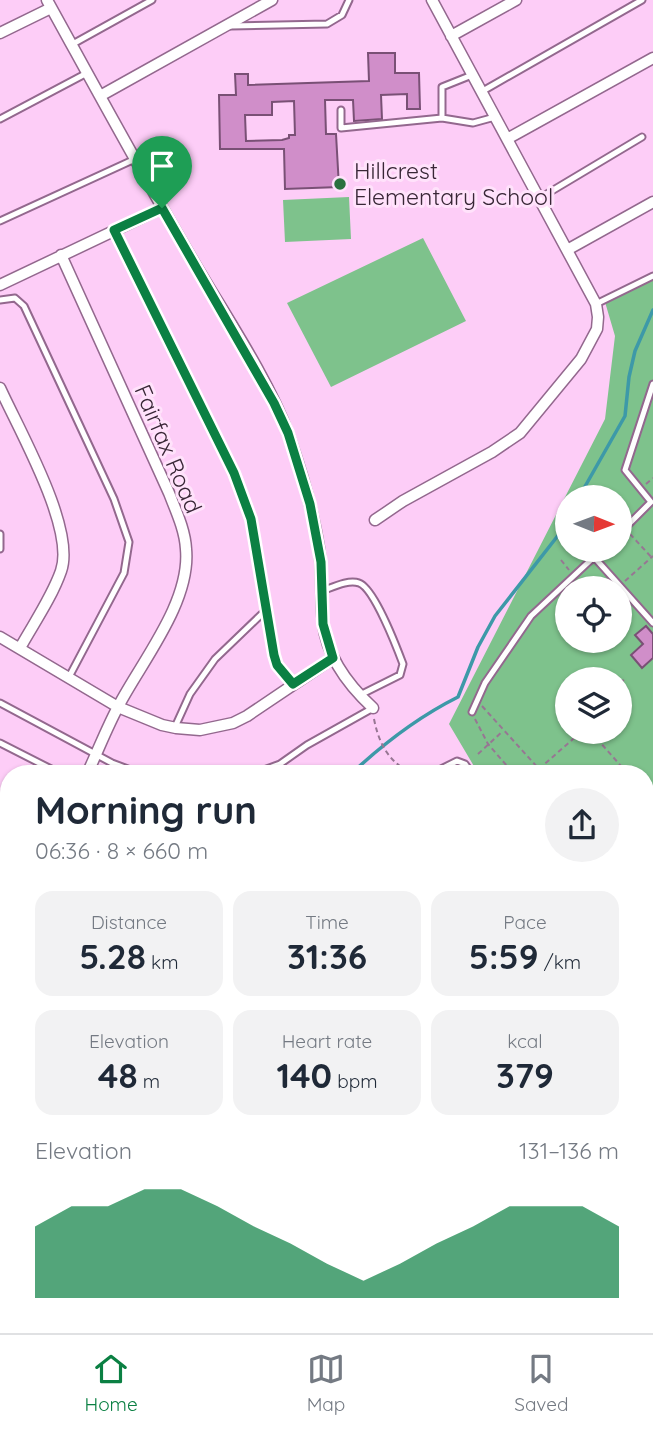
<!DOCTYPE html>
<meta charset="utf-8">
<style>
body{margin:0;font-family:Quicksand,sans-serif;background:#f2f2f3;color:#1f2937;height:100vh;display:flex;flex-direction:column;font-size:26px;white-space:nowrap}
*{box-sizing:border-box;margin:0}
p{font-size:23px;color:#747a83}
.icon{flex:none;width:38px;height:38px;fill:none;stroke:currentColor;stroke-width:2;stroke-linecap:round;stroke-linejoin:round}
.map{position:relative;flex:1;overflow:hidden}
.sheet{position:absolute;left:0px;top:765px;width:654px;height:569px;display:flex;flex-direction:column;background:#fff;border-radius:28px 28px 0 0;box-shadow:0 2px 5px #0004}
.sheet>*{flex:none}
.needle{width:46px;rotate:91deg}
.fabs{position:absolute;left:555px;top:485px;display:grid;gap:14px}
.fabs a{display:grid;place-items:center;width:77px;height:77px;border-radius:50%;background:#fff;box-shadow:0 2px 5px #0004;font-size:35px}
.pin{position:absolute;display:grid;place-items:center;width:60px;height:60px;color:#fff;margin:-72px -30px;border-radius:50% 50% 50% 0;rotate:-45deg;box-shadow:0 0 7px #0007}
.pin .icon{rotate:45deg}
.round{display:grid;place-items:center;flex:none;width:74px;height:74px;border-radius:37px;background:#f2f2f3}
.head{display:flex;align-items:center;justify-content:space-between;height:119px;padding:0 35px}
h1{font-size:38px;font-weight:800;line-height:52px}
.figures{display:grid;grid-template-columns:repeat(3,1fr);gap:10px;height:119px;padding:7px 35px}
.figures div{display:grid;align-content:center;border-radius:18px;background:#f2f2f3;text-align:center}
.figures b{font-size:35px;font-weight:800}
.figures small{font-size:19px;font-weight:400}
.figures p{font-size:19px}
.chart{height:196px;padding:14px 35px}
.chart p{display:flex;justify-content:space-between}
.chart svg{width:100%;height:126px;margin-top:7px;fill:#0b8043;opacity:.7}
.menu{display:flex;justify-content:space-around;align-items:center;height:98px;border-top:2px solid #e0e1e3;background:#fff;font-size:19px;color:#747a83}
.menu a{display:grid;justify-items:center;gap:4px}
.menu .on{color:#0b8043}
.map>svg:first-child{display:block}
.green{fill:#7ec28c;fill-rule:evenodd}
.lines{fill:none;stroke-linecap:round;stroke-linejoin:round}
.stream{stroke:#3d99a8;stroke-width:3.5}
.building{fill:#d08ec9;stroke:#795075;stroke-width:2;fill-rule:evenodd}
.service-casing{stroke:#93688e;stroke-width:9}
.minor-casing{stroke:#93688e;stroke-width:13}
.primary-casing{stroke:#93688e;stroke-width:19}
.path{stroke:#977693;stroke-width:2;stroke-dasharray:5 3.5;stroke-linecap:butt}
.service{stroke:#fff;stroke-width:5}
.minor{stroke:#fff;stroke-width:10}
.primary{stroke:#fff;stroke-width:16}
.route-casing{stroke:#fff;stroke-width:14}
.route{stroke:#0b8043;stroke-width:9}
.poi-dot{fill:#2a713e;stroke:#ffe2fb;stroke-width:2.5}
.labels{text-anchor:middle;stroke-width:6;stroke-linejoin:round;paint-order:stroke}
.poi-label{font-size:23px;fill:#382636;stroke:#ffe2fb;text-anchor:start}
.street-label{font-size:23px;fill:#382636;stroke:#ffe2fb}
</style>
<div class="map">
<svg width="653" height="1333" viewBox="0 0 653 1333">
<rect width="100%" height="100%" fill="#fdcdf7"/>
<path class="green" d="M349 197 351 239 285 242 283 200Z
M423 238 466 321 331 387 287 303Z
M653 277V1075L646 1063V774L478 773 449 724 605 419 615 336 605 302ZM567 497H620V550H567ZM567 588H620V640H567ZM567 679H620V732H567Z"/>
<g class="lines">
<path class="stream" d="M579 497 625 416 629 377 635 351 653 310
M351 774C384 743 418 717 458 697L478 647 495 616 567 524
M176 1333 183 1325"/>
</g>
<path class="building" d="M368 53H395V73H419L420 109H407V94L381 95 382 119 354 121 353 100H325L326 134H336L339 187 285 189 284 149H220L219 95H236L235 74H248V85L369 81ZM294 101 295 135H289V138L282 140 246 141 245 115H272V102Z
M646 626 653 634V658L642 668 631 655 643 644 635 635Z
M83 1325H144L138 1333H94Z"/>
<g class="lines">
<defs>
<path id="service" d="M231 26 327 24 342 15 349 0
M71 45 152 0
M481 92 642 0
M341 110V128L442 118 473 123 495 117
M442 118V87L472 75
M0 119 87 73
M540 198 642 137
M0 221 135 159
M114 231 234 473 251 518 274 655 277 665 293 684
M0 300 15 298 24 306 114 499 129 542 124 573 69 677
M596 304 653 276
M620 533 651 502 625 470 653 384
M0 534V549
M602 550 594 557 653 623
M322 591C333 587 349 579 359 583 374 588 397 648 403 664L400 675 360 695
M0 703 112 763 141 774
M472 712 485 683 531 616 594 557
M175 727 190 694 215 659 266 610
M0 743 61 774
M253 774 280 764 307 745 373 708
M431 774 457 761 465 764 472 774
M0 937 9 943
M0 954 9 959
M0 1087 9 1093
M646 1091 653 1104
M0 1156 9 1142
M260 1325 262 1333
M386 1325 391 1333
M518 1325 523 1333
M22 1333 27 1325
M67 1333H69"/>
<path id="minor" d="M47 0C95 87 142 174 192 259 224 314 267 376 289 436 302 473 313 510 319 548 323 573 320 598 323 623 327 657 348 685 373 708
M0 33 51 8
M451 36 516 0
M100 96 272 0
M507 139 653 58
M567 250 653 202
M61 255 169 493C176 511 185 530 186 549 191 602 142 661 119 705 107 727 98 751 87 774
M0 285 162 208
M0 388C19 430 76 529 61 571 52 597 34 623 20 648
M375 520 403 501 492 452 520 433 581 359 597 329 598 317 596 304 432 0
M0 637 118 707 162 725 176 728 200 730 233 723 247 716 333 658
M409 773V774
M0 810 9 815
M0 926 9 914
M0 1019 9 1024
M0 1157 9 1163
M646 1203 653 1216
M0 1266 9 1251
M324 1325 326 1333
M450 1325 454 1333
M594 1325 603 1333"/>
<path id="primary" d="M646 1246 653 1240
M538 1333 548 1325"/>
</defs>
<use href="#service" class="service-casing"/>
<use href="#minor" class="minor-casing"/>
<use href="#primary" class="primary-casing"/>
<path class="path" d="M646 484 653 478
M630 534 653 559
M561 560 569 570
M625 581 653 556
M578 583 582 588
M620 683 625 679
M482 706 539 769 581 732
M374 719C378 739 385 755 401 767
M475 719 488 744 514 774
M591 732 628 774
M478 754 503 731
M646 793 653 801
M646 952 653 961"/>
<use href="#service" class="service"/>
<use href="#minor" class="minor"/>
<use href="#primary" class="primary"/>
</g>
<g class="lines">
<defs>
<path id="route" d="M162 208 274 403 288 433 310 504 321 562 323 624 333 658 293 684 277 665 274 655 251 519 234 473 114 230Z"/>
</defs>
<use href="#route" class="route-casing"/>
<use href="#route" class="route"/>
</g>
<circle class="poi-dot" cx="340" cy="184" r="7"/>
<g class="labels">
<g class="poi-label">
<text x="354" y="179">Hillcrest<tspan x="354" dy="26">Elementary School</tspan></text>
</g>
<g class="street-label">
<text transform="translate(168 449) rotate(67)" y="8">Fairfax Road</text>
</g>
</g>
</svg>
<div class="fabs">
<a><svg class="needle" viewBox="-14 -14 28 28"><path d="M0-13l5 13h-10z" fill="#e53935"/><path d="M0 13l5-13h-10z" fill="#747a83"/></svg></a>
<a><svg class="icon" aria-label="locate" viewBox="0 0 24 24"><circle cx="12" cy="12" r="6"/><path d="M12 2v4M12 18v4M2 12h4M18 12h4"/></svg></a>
<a><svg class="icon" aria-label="layers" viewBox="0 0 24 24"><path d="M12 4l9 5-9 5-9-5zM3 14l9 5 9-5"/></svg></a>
</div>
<div class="pin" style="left:162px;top:208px;background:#1e9e55"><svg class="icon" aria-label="arrive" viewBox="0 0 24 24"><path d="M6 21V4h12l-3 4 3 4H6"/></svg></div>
<section class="sheet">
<div class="head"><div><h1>Morning run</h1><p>06:36 · 8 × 660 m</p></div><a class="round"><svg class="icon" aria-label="share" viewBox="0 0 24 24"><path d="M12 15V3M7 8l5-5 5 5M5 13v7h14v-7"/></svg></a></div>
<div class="figures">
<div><p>Distance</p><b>5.28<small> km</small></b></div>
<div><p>Time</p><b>31:36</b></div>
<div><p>Pace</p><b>5:59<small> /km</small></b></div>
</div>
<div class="figures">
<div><p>Elevation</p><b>48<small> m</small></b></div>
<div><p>Heart rate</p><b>140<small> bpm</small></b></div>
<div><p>kcal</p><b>379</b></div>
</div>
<div class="chart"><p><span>Elevation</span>131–136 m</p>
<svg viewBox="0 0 160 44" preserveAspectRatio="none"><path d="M0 44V19L10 12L20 12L30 6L40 6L50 12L60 19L70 25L80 32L90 38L100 32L110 25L120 19L130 12L140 12L150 12L160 19V44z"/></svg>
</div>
</section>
</div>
<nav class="menu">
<a class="on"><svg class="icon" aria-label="home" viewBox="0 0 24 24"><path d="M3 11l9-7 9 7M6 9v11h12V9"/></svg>Home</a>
<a><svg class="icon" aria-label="map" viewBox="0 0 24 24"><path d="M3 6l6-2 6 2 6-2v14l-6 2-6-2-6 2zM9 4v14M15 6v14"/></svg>Map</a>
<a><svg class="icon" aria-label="saved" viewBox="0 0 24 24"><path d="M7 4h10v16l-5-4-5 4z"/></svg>Saved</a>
</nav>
